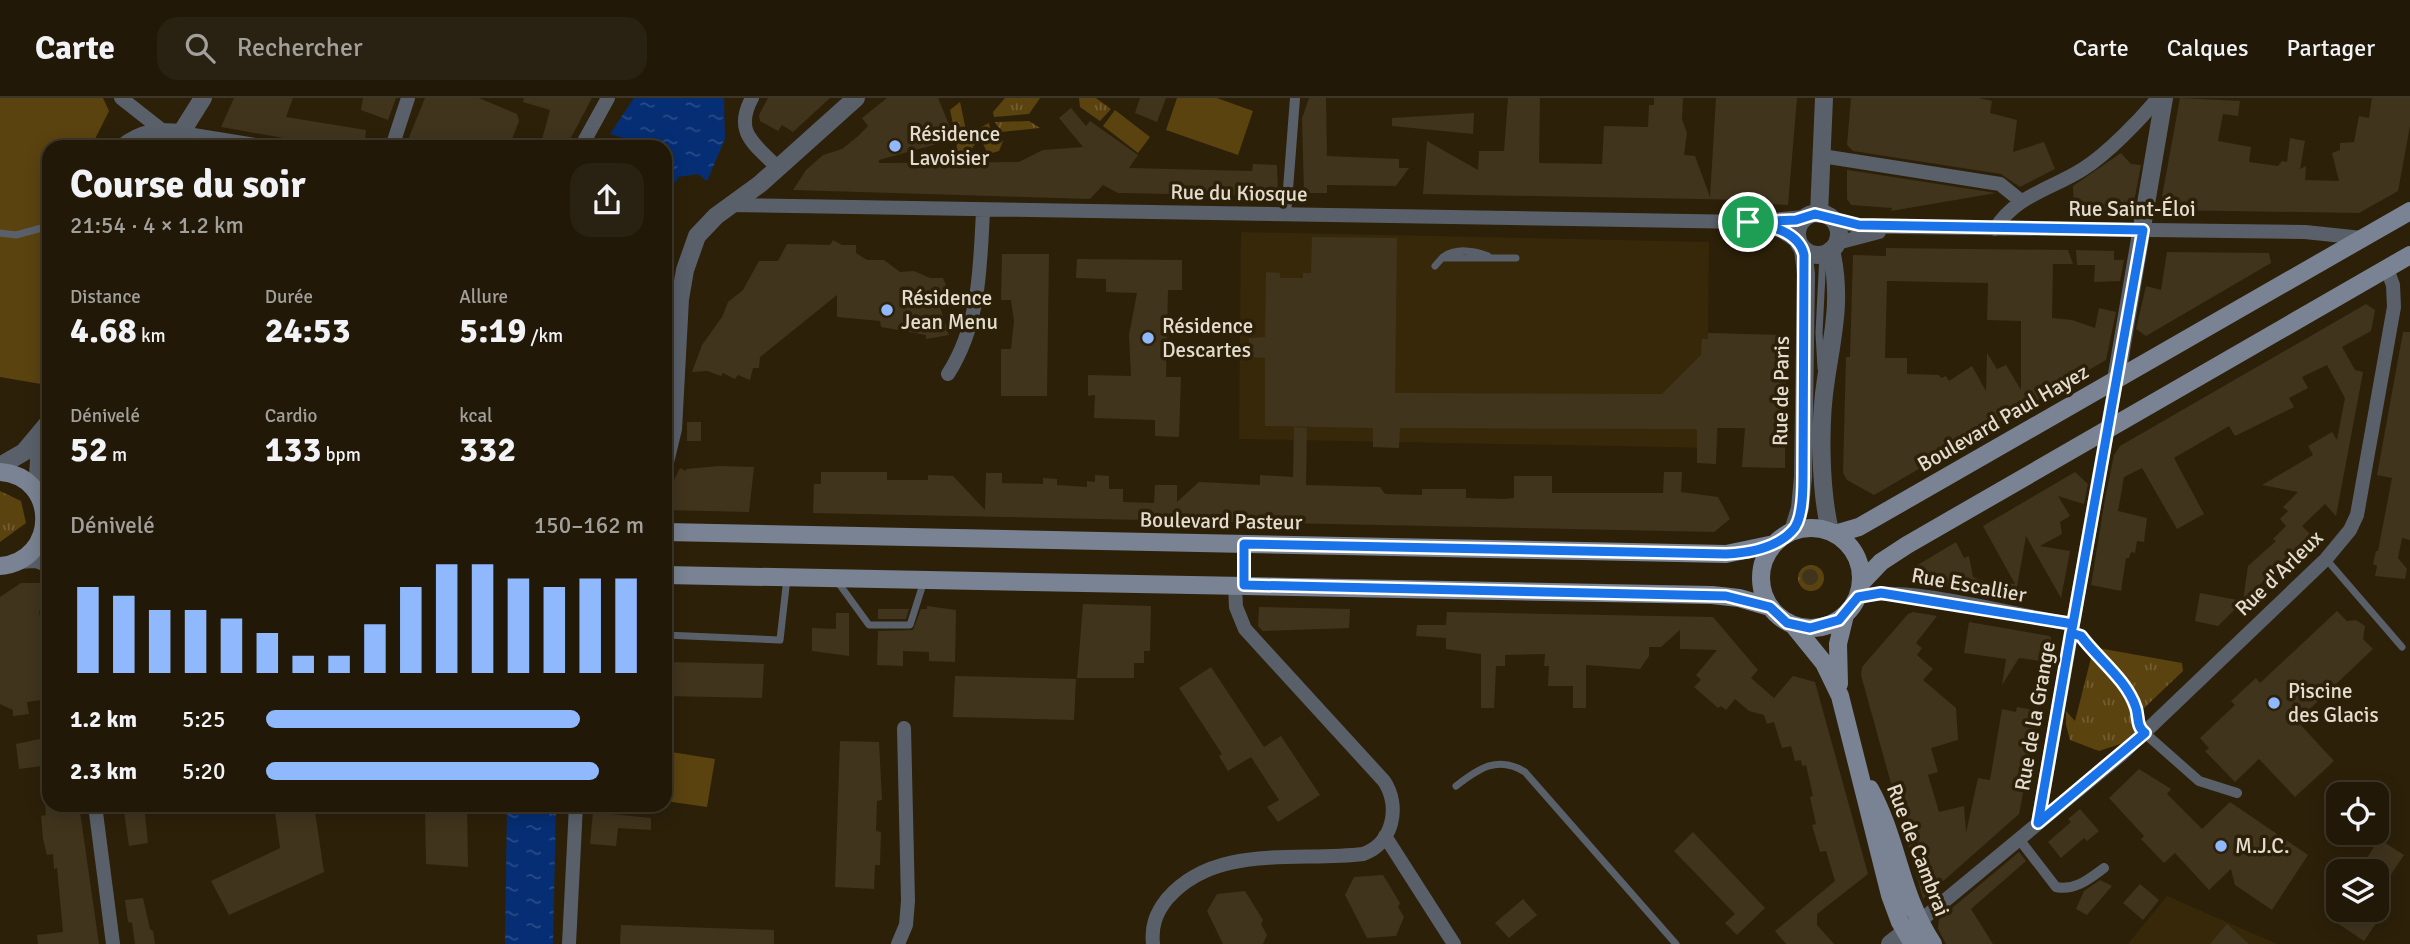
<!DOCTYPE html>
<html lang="fr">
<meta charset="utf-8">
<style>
body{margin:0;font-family:Signika,sans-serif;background:#292111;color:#f1f3f6;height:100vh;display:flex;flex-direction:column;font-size:26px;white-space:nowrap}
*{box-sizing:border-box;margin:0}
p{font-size:23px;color:#a2a09b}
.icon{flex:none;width:38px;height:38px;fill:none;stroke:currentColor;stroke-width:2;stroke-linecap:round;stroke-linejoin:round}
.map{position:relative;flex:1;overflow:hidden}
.drawer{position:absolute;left:42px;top:42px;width:630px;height:672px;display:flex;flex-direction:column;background:#211807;border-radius:21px;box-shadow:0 4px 18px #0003,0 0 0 2px #3e3728}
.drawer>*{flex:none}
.buttons{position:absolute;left:2326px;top:684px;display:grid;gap:14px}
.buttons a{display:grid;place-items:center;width:63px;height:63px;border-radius:14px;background:#211807;box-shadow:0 4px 18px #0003,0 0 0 2px #3e3728;font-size:35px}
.pin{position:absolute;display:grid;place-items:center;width:60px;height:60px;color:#fff;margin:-30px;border:4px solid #fff;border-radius:50%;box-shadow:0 2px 7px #0007}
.round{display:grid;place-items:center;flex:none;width:74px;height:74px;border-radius:21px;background:#292111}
.head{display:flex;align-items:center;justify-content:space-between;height:119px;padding:0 28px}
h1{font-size:38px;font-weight:700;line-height:52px}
.metrics{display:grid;grid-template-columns:repeat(3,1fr);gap:10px;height:119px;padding:7px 28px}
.metrics div{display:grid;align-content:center}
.metrics b{font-size:35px;font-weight:700}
.metrics small{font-size:19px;font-weight:400}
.metrics p{font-size:19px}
.chart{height:196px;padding:14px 28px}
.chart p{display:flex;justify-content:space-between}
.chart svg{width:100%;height:126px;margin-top:7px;stroke:#90b8fd;stroke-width:6}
ul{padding:0 28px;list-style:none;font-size:23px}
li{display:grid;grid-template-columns:112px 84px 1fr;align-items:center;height:52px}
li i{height:18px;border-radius:9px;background:#90b8fd}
header{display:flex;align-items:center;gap:42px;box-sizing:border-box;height:98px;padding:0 35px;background:#211807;border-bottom:2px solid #3e3728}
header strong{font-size:33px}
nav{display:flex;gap:38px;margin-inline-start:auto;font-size:24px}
.search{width:490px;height:63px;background:#292111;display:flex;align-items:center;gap:18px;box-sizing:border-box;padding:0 24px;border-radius:21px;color:#a2a09b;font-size:26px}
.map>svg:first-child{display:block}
.built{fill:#372809}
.grass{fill:url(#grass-tufts)}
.pitch{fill:#5b4310}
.water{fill:url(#water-ripples)}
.building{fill:#40341d;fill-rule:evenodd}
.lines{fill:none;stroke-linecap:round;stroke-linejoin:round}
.service{stroke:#5a606a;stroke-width:7}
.pedestrian{stroke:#5a606a;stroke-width:10}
.minor{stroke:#5a606a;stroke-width:14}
.tertiary{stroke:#5a606a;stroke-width:18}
.secondary{stroke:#7a8393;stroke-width:18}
.route-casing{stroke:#fff;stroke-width:14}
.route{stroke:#1a73e8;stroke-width:9}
.poi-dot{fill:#90b8fd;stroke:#2c2009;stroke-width:2.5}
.labels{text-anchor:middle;stroke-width:7;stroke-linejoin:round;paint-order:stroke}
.poi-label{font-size:21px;fill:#e4ddcf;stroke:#2c2009;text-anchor:start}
.street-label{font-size:21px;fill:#e4ddcf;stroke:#2c2009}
</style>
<header>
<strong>Carte</strong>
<div class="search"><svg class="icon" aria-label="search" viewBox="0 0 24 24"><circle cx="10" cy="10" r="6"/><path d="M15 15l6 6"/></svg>Rechercher</div>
<nav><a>Carte</a><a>Calques</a><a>Partager</a></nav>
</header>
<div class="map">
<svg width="2410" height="846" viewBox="0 0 2410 846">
<defs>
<pattern id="grass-tufts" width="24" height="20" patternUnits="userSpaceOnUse" patternTransform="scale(1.75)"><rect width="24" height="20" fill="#5b4310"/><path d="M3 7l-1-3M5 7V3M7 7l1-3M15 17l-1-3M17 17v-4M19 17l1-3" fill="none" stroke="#725e32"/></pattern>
<pattern id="water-ripples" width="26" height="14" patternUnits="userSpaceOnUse" patternTransform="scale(1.75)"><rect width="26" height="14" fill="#062e74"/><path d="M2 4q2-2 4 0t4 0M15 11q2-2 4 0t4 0" fill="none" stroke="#2a4c87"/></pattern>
</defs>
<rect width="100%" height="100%" fill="#2c2009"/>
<path class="built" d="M1241 134 1709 144 1708 235 1780 237V243H1786V331L1718 330 1717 350 1239 341Z
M2167 798 2277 846H2128Z"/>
<path class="grass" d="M1005 0H1040L1029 16 994 19 993 14Z
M1079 0H1096L1111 11 1100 23 1080 9Z
M960 4 967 37 989 25 991 35 1003 43 999 53 988 56 983 46 985 37 977 42 966 61 956 60 957 44 950 12Z
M1029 23 1040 30 1001 34 995 24Z
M0 393 21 403 26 425 0 444Z
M1798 480a13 13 0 1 1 26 0a13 13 0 1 1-26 0Z
M2098 550 2182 565 2183 573 2142 612 2144 628 2123 645 2099 653 2070 642 2066 627V613L2075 623 2091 560Z"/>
<path class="pitch" d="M0 0H103L109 13 91 49H49V267L41 286 0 279Z
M1177 0H1217L1253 13 1238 57 1166 32Z
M1115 12 1150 39 1138 55 1103 28Z
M665 653 715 661 707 709 665 703Z"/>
<path class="water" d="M634 0H724L725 41 707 83 698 76 678 79 665 102V49H629L627 41 610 36Z
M507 707H556L553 846H505Z"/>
<path class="building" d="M234 0H293L286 19 366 32 364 49H334L221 29Z
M363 0H396L388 22 361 12Z
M425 0H479L517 16 519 23 509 49H405Z
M524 0H592L566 49H540L550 12 523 4Z
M768 0H830L793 34 782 27 778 33 760 23 759 17Z
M887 0H938L955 41 879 62V65L1019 64 1043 52 1083 49 1059 20 1071 10 1086 28 1090 23 1138 57 1129 70 1252 73 1253 66 1277 67 1278 98 1118 95 1103 87 1090 101 793 92 806 72 823 57 842 51 857 39 868 28 862 20Z
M1140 0H1166L1157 24 1135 15Z
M1309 0H1326L1327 58 1399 61V70H1409L1396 88 1327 87V95H1304L1302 20Z
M1508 0H1540L1539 65 1602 66 1604 28 1648 29 1649 7H1654V0H1683L1682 21 1687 35 1684 57 1695 58 1710 99 1716 0H1797L1788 107 1750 105 1751 102 1423 96 1427 43 1478 72 1479 53H1504Z
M1851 0H1979L1992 3 1990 15 2017 22 2013 54 2044 44 2055 71 2020 89 2001 76 1853 53 1847 47Z
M2180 0 2240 3 2238 18 2223 16 2218 43 2251 49 2249 64 2278 68 2282 63 2287 64 2290 40 2305 43 2300 71 2306 68 2305 82 2339 83 2332 55 2340 52V45L2354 44 2359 18 2369 20 2372 0H2410V28L2398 93 2359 115 2167 112 2161 104Z
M1474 15 1473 36 1392 28V20Z
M2121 55 2131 66 2141 67 2134 104 2126 113 2074 111 2073 88Z
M1847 72H1848L1996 95 1891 113 1892 110 1851 107 1847 101Z
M1312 139 1397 140 1395 295 1662 296 1701 257 1702 241H1708V235L1780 237V243H1786L1785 370 1742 369 1745 330H1717L1716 366 1697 365V332L1694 331 1400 330 1399 350 1373 349V330L1265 328V260L1249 259V240L1265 239 1266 174 1280 175V180H1303V175H1311Z
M833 142 842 147H856V155L867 162H884L900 174 914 173 930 180H943L947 189 943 198 947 209H940L949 237 926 241V237L881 229 880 223 837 219V197L760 259 759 270H753L750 282 738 277 735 281 723 275 721 278 707 273 692 274 702 247 722 219 728 204 743 192 759 163H778L787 146 830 147Z
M1886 150 2068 152 2073 166H2053L2052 220 2072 222 2095 230 2099 210 2116 214 2106 262 1874 397 1847 382 1843 375 1846 259H1850L1853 157 1886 158ZM1887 183 1988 185 1987 222 2021 223V292L2006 267 1997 271 1987 255 1986 293 1972 268 1949 283 1946 278 1941 280 1939 277 1907 276V260H1885Z
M2076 152 2114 153V162H2124L2120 183 2094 184 2095 167H2077Z
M2167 154 2269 155 2271 165 2146 238 2136 231 2146 188 2161 192Z
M1002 156H1049L1047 298H1001V251H1011L1014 223 1011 202H1001Z
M1077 161 1182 162V192H1168L1166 279H1181L1179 339 1155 338V322L1094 320 1095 297 1088 298V277L1131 278 1129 237 1137 195 1106 194V181L1076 180Z
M2366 206 2375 212 2371 233 2342 249 2355 272 2363 274 2336 418 2325 406 2302 428 2310 436 2218 528 2195 523 2200 495 2243 503 2248 468 2276 443 2273 441 2286 428 2280 421 2288 413 2283 409 2298 394 2262 387 2313 357 2308 348 2332 334 2337 342 2345 300 2327 267 2302 279 2308 290 2289 300 2294 309 2235 338 2229 328 2174 360 2204 416 2177 431 2142 370 2124 379 2118 413 2147 420 2144 444 2137 443 2135 455 2131 454 2129 460H2126L2121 493 2091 487 2105 401 2114 357 2120 348Z
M2403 234H2410V442L2402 440 2398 460 2407 471 2405 481 2375 478 2377 468 2373 466 2376 453H2378L2392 380 2377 377Z
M687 324H701V343H687Z
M1294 329 1307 330 1306 387 1380 389 1385 396 1422 397V391H1466V400L1505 401 1514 400V378H1552V395H1663L1664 374H1682L1681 394 1718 399 1730 421 1714 434 813 415 814 386H821V374H887V382H928V377L953 378 985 412 986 375H1002V385L1043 386V380L1057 381V387L1087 389V383L1095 384V377L1109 378V391H1123V404L1154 405 1155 387H1177V404L1199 384 1260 387V377L1293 379Z
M719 368 754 369 749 414 665 412V400L680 370 686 373V371Z
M2075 374 2088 386 2084 406 2058 398 2070 418 2060 424 2062 436 2040 448 2070 453 2061 500 2026 438 2015 500 1920 483 1916 468 1956 444 1964 460 1969 458 1973 479 1999 489V484L2015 486 1983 428Z
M1802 479a8 8 0 1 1 16 0a8 8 0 1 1-16 0Z
M21 485H49V511L39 513 44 543 49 542V601L27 604 29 616 13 618V612L0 606V499Z
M1083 506 1151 508 1150 553H1144V565H1134V580H1077Z
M927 508 956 512 955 564 929 563V554L903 553V568L877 567 878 533 913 532 921 511H927Z
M1259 509 1350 511 1349 530 1263 533 1258 528Z
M878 511H909L906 521H878Z
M2337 513 2347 523 2356 522 2365 528 2363 541 2373 551 2297 623 2334 663 2295 699 2259 661 2235 684 2205 653 2209 650 2200 640 2235 607 2231 603 2256 580 2260 585Z
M1447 514 1713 519 1758 572 1751 580 1774 600 1793 578 1815 584 1868 776 1817 816V827L1834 846H1786L1775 833 1835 783 1826 753 1820 754 1812 727 1816 726 1810 699 1813 698 1806 667 1802 668 1801 662 1795 663 1791 648 1782 650 1774 624 1767 626 1764 617 1749 613 1735 601 1726 612 1721 608 1718 610 1694 589 1701 582 1696 577 1717 552 1680 551V532L1661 549H1649V558L1640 571 1586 567V610H1573V588H1548L1549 568H1544L1545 556 1505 557V568H1496L1494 610H1481V556L1446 551V540L1416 538 1417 527H1446Z
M1913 514 1937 518 1916 545 1922 550 1917 557 1933 571 1923 582 1956 610 1958 642 1931 650 1938 674 1928 677 1939 714 1964 708 1966 735 1978 680 1990 682 2002 611 2016 614 2017 609 2039 613 2019 716 1923 801 1861 577 1862 569 1908 516Z
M836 515H849V558L812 553V530L836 531Z
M1969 524 2050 538 2052 543 2048 564 2019 560 2002 587 2006 561 1964 555Z
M665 564 764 566 762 600 665 598Z
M1211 569 1264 649 1281 638 1320 697 1278 724 1267 709 1279 702 1251 659 1228 673 1219 658 1222 656 1179 590Z
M955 578 1076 581 1074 622 953 619Z
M49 639V667L19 671 16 646Z
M840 643 879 644 882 702 877 703 876 733 881 734 880 767H875L874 791 835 789Z
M2139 671 2171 691 2167 696 2202 731 2230 704 2308 757 2272 812 2235 787 2231 771 2209 792 2175 755 2164 765 2141 741 2144 738 2109 700Z
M45 707H79L99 846H38L37 837 63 834 57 770 54 771 53 756 47 757 43 741 41 718 46 717Z
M123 707H144L148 745 129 748Z
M274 707H314L324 774 229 817 211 783 280 750Z
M425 707H467L468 769 426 766Z
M2080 711 2099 733 2087 743 2084 740 2061 760 2048 744 2071 724 2068 721Z
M593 714 651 720V732L618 730 616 748 590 746Z
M1693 734 1765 810 1737 837 1725 825 1735 816 1674 753Z
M2379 741 2404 757 2376 799V774H2358Z
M2019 754 2026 763 1971 811 1993 846H1946L1938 831 1939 821Z
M1383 777 1400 805 1398 809 1404 819 1396 838 1367 840 1345 797 1354 779Z
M2100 782 2112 788 2087 817 2076 811 2084 793Z
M2140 786 2159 802 2143 822 2123 805Z
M1245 793 1263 822 1261 826 1267 837 1263 846H1223L1207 813 1217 796Z
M143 800 150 831 153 833 155 846H135L132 825 128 824 125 802Z
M1523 801 1537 817 1509 840 1495 825Z
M2345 812H2385L2364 843 2337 825Z
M2227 826 2249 846H2210Z
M621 827 774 832V846H620Z"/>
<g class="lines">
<path class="service" d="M0 135 16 137 49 128
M1443 159C1455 150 1475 152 1488 158
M1435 168 1442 160H1516
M1821 270 1819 235 1823 156
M2326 461 2402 549
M837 483 869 527H910L924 483
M665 537 780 542 787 480
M1456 688C1479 670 1498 657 1525 674L1676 846"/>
<path class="pedestrian" d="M1286 117 1295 0
M2071 535 2081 538 2125 590 2135 609 2139 630 2199 683 2237 695
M2019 741 2056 789C2075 793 2089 781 2104 770"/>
<path class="minor" d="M121 0 163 33
M752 0C733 35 755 46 778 70
M181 35 268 49
M392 49 408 0
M581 49 608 0
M1822 58 2000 86 2021 103
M729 107 1748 124 1805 119
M1832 121 1853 127 1901 129 2305 134 2362 140
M1763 126 1783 134 1799 145
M1995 131C2016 97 2052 91 2083 71 2107 56 2140 22 2158 0
M1837 145 1879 134
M948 276C980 226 980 170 983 113
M16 464 36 463 49 468
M1244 487V446
M1858 499C1904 485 2020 519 2073 526
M95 707 113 846
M2038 725 2116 282
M1385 738 1454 846
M1919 824 2122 656 2326 461 2350 432 2357 417 2394 209 2393 187 2387 171
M569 846 576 707
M898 846 906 827 908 803 904 630
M1153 846C1151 828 1156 815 1167 801 1215 745 1297 764 1363 756 1393 746 1401 708 1384 683L1245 531 1236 509 1235 487"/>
<path class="tertiary" d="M181 35 203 0
M123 49C142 34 158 33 181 35L189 49
M1797 136a21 21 0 1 1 42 0a21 21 0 1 1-42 0Z
M1819 116 1824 0
M2116 282 2164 0
M665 364 673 331 680 201 685 172 697 138 716 118 760 86 856 0
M0 368 24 354 49 324
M37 394 39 362 48 332
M1793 433 1800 410 1803 379 1806 176 1803 151
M1830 433C1820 391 1819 325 1826 281 1833 235 1842 200 1831 152
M1890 846 1916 826"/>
<path class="secondary" d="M0 374C59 378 59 463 0 468
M1761 480a50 50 0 1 1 100 0a50 50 0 1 1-100 0Z
M665 434 1726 456 1774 446
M1835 436 1859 429 2410 113
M665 477 1712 497 1739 500 1770 509
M1861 485 1881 464 1907 447 2410 157
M1794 528 1824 565 1840 598 1890 797 1900 824 1913 846
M1839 586 1838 546 1845 517
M1870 691C1898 742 1900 797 1933 846"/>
</g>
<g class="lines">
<defs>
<path id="route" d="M1748 124C1768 127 1799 133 1804 157L1803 379C1803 393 1803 423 1792 433 1776 450 1748 455 1726 456L1244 446V487L1726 498 1770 509 1787 525 1810 530 1839 522 1858 499 1881 495 2073 526 2071 535 2038 725 2145 635C2136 628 2139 620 2136 610 2127 582 2098 561 2081 538L2071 535 2073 526 2143 132 1859 127 1815 116 1796 122 1748 124"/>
</defs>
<use href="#route" class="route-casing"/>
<use href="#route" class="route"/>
</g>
<g class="poi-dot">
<circle cx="895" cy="48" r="7"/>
<circle cx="887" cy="212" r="7"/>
<circle cx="1148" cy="240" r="7"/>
<circle cx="2274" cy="605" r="7"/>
<circle cx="2221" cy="748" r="7"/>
</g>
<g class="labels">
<g class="poi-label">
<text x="909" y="43">Résidence<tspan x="909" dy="24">Lavoisier</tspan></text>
<text x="901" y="207">Résidence<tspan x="901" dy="24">Jean Menu</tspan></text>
<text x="1162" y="235">Résidence<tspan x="1162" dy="24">Descartes</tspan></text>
<text x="2288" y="600">Piscine<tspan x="2288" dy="24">des Glacis</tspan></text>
<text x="2235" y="755">M.J.C.</text>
</g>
<g class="street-label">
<text transform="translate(1239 95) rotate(1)" y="7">Rue du Kiosque</text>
<text x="2132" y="118">Rue Saint-Éloi</text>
<text transform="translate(1781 293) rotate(-89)" y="7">Rue de Paris</text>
<text transform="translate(2003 320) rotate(-30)" y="7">Boulevard Paul Hayez</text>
<text transform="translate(1221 423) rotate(1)" y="7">Boulevard Pasteur</text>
<text transform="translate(2279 475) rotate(-44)" y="7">Rue d'Arleux</text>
<text transform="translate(1969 487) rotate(10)" y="7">Rue Escallier</text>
<text transform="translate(2035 618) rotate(-80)" y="7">Rue de la Grange</text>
<text transform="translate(1918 752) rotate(69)" y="7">Rue de Cambrai</text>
</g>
</g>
</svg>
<div class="buttons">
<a><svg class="icon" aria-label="locate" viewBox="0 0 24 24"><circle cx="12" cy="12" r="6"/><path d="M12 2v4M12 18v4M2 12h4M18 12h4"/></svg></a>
<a><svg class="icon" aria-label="layers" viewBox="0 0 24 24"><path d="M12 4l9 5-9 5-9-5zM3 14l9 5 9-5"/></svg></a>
</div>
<div class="pin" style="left:1748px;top:124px;background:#1e9e55"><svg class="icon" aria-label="arrive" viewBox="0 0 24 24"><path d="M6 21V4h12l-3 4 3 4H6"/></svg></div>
<section class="drawer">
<div class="head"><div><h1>Course du soir</h1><p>21:54 · 4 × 1.2 km</p></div><a class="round"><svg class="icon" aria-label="share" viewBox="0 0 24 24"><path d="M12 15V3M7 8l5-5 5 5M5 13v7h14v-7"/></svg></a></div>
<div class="metrics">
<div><p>Distance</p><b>4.68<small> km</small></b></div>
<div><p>Durée</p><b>24:53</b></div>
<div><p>Allure</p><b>5:19<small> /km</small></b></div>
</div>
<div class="metrics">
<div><p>Dénivelé</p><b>52<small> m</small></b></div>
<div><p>Cardio</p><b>133<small> bpm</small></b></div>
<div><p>kcal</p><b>332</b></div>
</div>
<div class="chart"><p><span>Dénivelé</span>150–162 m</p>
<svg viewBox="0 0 160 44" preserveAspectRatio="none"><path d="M5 44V14M15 44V17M25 44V22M35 44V22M45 44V25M55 44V30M65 44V38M75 44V38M85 44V27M95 44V14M105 44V6M115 44V6M125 44V11M135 44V14M145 44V11M155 44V11"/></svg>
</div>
<ul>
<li><b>1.2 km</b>5:25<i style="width:83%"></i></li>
<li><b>2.3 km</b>5:20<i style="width:88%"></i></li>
</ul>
</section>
</div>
